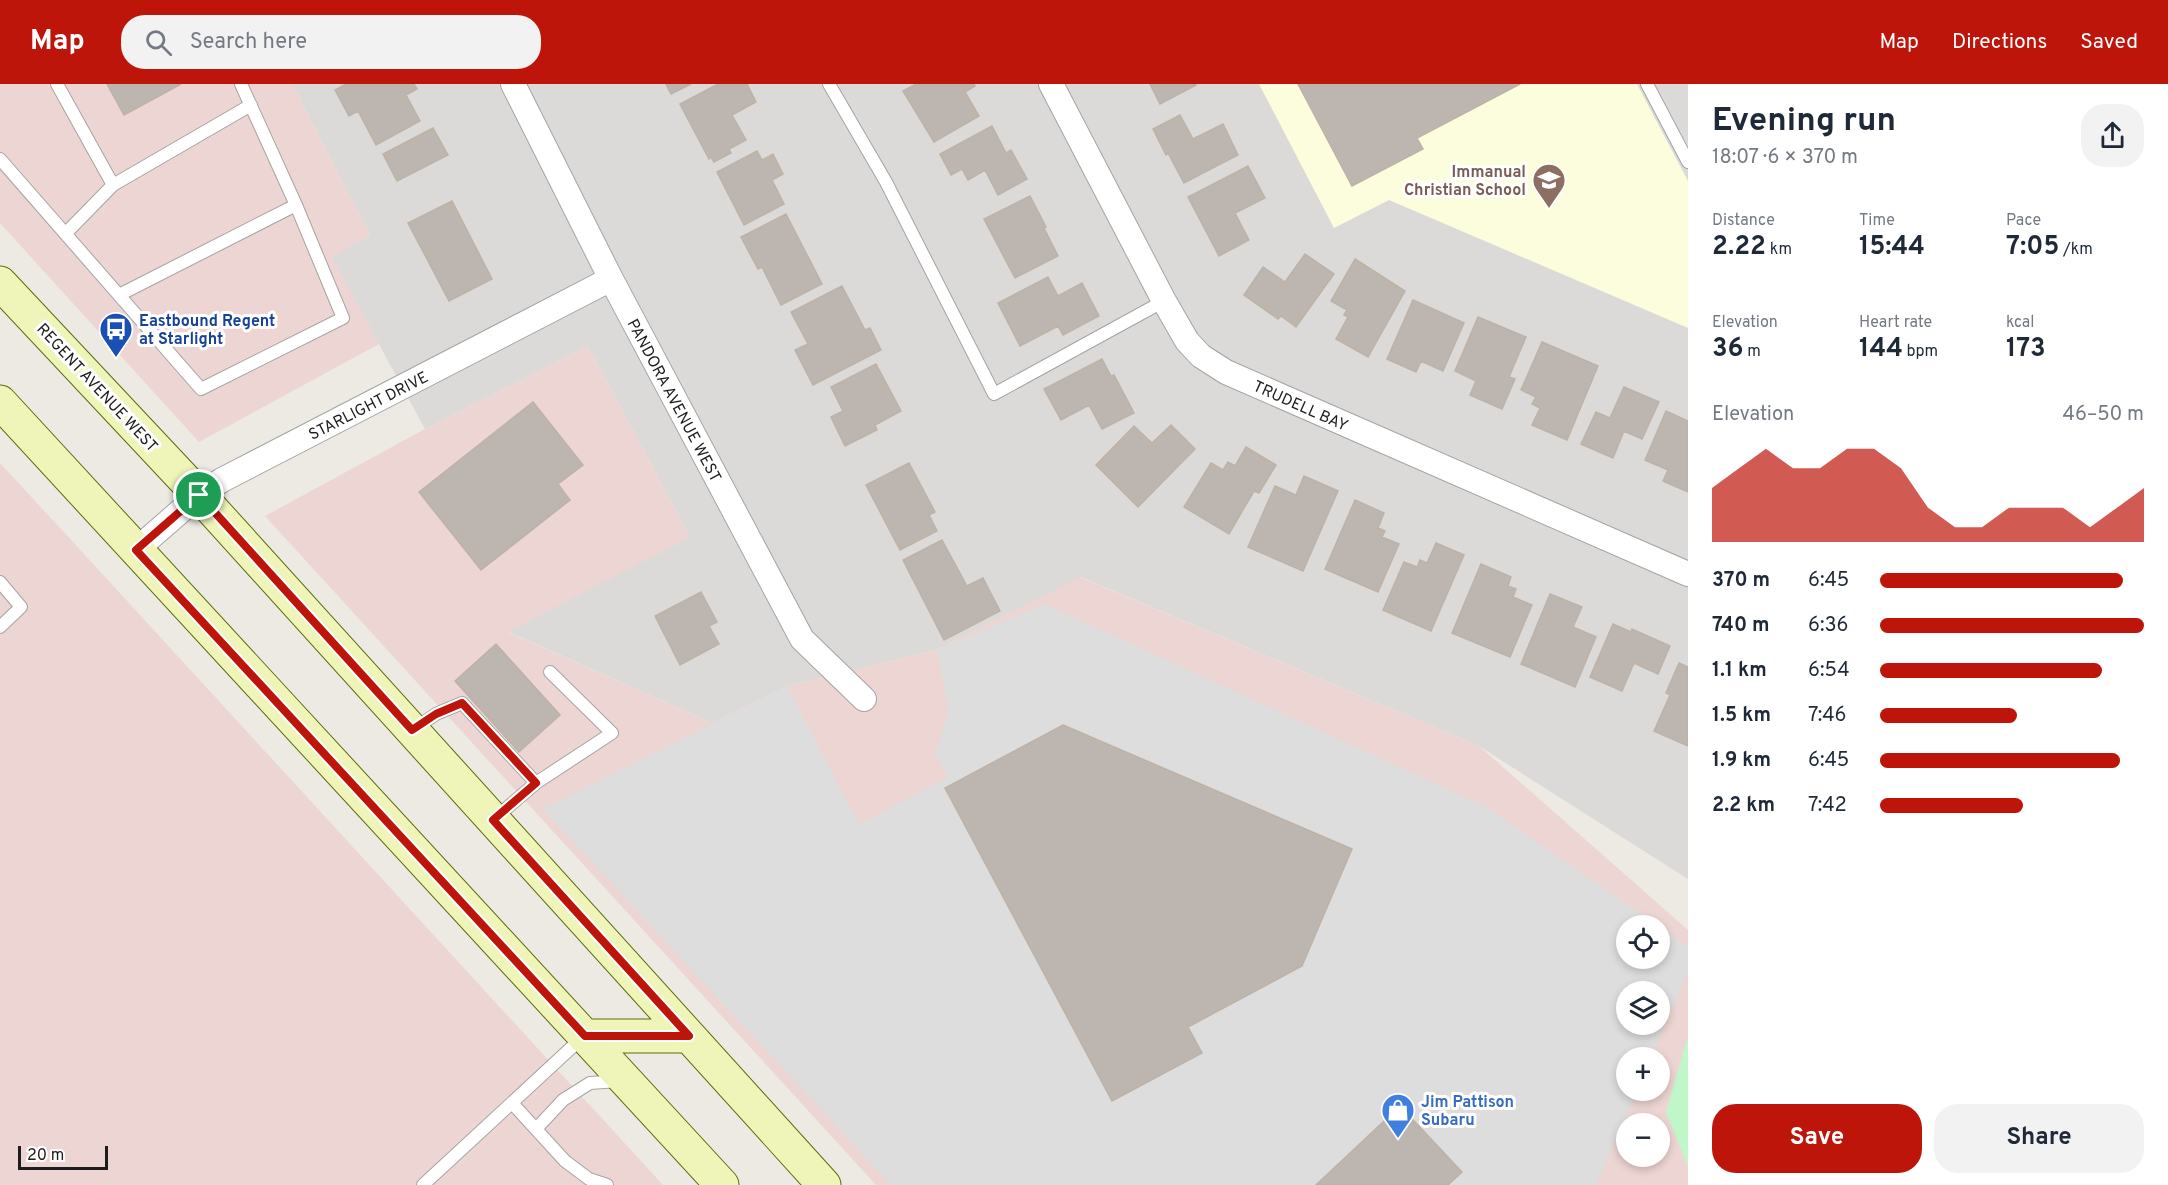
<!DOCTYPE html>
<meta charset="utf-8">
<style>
body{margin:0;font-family:Overpass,sans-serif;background:#f2f2f3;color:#1f2937;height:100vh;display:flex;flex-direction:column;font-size:22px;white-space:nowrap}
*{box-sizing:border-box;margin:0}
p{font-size:20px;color:#747a83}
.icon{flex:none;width:33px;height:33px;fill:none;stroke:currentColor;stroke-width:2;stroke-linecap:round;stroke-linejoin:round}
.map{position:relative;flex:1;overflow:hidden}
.sheet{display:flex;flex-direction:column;background:#fff;width:480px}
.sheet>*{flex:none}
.fabs{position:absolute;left:1616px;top:831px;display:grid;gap:12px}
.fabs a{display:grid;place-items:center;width:54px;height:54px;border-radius:50%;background:#fff;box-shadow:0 3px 9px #0003;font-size:30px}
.scale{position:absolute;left:18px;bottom:15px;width:90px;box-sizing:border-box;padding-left:6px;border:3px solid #1d1d1d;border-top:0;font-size:16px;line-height:21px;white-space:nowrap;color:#1d1d1d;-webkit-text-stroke:4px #fff;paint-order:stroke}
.pin{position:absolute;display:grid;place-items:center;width:51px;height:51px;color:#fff;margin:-26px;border:3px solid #fff;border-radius:50%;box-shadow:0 2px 6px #0007}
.round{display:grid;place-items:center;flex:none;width:63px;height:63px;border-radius:24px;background:#f2f2f3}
.summary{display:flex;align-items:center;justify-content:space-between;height:102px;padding:0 24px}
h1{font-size:33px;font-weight:700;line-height:45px}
.metrics{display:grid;grid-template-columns:repeat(3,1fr);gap:9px;height:102px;padding:6px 24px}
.metrics div{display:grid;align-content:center}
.metrics b{font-size:26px;font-weight:700}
.metrics small{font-size:16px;font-weight:400}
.metrics p{font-size:16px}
.chart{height:168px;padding:12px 24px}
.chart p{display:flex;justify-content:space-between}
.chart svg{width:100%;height:108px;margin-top:6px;fill:#be150b;opacity:.7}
.action{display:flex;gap:12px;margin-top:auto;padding:12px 24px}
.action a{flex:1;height:69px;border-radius:24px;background:#be150b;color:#fff;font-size:24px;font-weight:700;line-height:69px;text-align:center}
.action a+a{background:#f2f2f3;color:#1f2937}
ul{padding:0 24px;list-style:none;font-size:20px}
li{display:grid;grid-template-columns:96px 72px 1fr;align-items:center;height:45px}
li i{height:15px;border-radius:8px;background:#be150b}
header{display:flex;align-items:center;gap:36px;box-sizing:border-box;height:84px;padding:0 30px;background:#be150b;color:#fff}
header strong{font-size:28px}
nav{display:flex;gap:33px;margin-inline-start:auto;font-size:21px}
.search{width:420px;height:54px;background:#f2f2f3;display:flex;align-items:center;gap:15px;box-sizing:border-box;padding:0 21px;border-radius:24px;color:#747a83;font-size:22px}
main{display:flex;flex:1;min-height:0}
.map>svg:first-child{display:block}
.residential{fill:#dbdad9}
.commercial{fill:#edd5d3;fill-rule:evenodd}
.education{fill:#fbfddc}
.park{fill:#c1f6c8}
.parking{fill:#ddd;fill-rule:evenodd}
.building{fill:#bdb6b0;stroke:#beb2a6;stroke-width:1.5}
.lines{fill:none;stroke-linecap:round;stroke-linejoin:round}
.lane-casing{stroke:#a4a4a4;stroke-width:14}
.street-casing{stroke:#a4a4a4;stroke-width:26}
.secondary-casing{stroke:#5c6c0b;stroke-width:35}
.lane{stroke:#fff;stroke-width:12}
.street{stroke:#fff;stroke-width:24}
.secondary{stroke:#eff5b9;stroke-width:33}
.route-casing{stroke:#fff;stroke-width:12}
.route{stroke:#be150b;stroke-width:8}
.labels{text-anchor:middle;stroke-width:6;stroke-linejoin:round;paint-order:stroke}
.education-label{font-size:16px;font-weight:bold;fill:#785e54;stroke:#fff;text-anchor:end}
.transit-label{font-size:16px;font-weight:bold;fill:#164399;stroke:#fff;text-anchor:start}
.street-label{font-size:16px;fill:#1d1d1d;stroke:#fff}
.shop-label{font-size:16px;font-weight:bold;fill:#366cbe;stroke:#fff;text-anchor:start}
</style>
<header>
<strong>Map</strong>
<div class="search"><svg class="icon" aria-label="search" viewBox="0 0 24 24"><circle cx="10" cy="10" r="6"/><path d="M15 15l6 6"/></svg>Search here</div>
<nav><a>Map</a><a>Directions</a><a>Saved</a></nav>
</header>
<main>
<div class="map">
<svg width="1688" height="1101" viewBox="0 0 1688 1101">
<rect width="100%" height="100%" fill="#edeae3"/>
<path class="residential" d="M292 0H1688V795L1479 662 1081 493 936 566 787 602 712 639 507 547 690 453 588 262 425 345 331 172 370 151Z"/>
<path class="commercial" d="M0 0H292L370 151 332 173 379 260 199 358 0 139Z
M588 262 690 453 508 548 712 639 787 602 936 566 1080 493 1479 662 1688 846V1101H876L265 432 425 345ZM1626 842H1659V874H1626ZM1626 908H1659V940H1626ZM1626 974H1659V1006H1626ZM1626 1040H1659V1072H1626Z
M0 379 73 458 663 1101H0Z"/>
<path class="education" d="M1259 0H1637L1688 97V244L1389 116 1334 144Z"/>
<path class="park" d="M1688 952V1083L1666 1028Z"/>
<path class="parking" d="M1045 520 1486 723 1657 841 1626 842V874H1659V843L1688 863V887L1651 973 1626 974V1006L1637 1007 1596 1101H1448L1461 1088 1400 1022 1316 1101H891L543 725 787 602 845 714 860 740 948 693 935 670 949 628 937 566ZM1626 908H1659V940H1626Z"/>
<path class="building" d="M107 0H181L124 31Z
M346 0H414L417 5 406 11 420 37 376 61 358 27 349 32 335 6Z
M666 0H691L671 10Z
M718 0H747L756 18 732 31 746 56 729 65 731 69 714 78 711 73 709 75 680 20Z
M916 0H974L975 2 965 8 979 32 934 58 903 7Z
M1150 0H1195L1196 1 1160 20Z
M1298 0H1520L1417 54 1423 65 1352 102Z
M1180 31 1193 55 1223 40 1238 71 1184 99 1168 69 1166 71 1153 45Z
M992 42 1006 69 1011 66 1027 95 998 111 985 86 968 96 962 85 951 91 940 70Z
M433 44 448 71 397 97 383 70Z
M757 67 762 76 773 70 783 90 772 96 784 120 744 141 717 88Z
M1248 82 1265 114 1235 129 1249 156 1219 172 1188 113Z
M1030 112 1046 143 1044 144 1058 172 1015 194 984 135Z
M452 117 492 195 449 217 408 139Z
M786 130 822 200 781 221 762 183 758 185 741 153Z
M1305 170 1334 190 1296 243 1281 232 1278 235 1244 211 1263 183 1285 198Z
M1355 175 1405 207 1368 273 1336 255 1348 233 1344 231 1347 226 1331 217Z
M1048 193 1058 212 1082 199 1099 232 1063 251 1058 242 1020 262 998 219Z
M842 202 865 246 870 244 881 266 813 301 795 266 808 260 791 228Z
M1413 216 1464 239 1443 287 1421 277 1416 288 1387 275Z
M1478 233 1526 253 1509 293 1515 295 1502 325 1470 311 1476 297 1455 287Z
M1542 258 1598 282 1567 356 1532 341 1540 324 1532 320 1536 313 1521 306Z
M1102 275 1111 292 1114 291 1134 329 1102 345 1089 321 1061 336 1044 305Z
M876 280 901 327 875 341 877 346 845 362 831 333 843 327 831 303Z
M1624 303 1659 318 1642 355 1624 347 1613 374 1581 360 1596 328 1610 334Z
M533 318 583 381 558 400 570 416 481 486 419 408Z
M1666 327 1688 337V408L1663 397 1668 386 1645 376Z
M1171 341 1195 365 1138 423 1096 381 1134 342 1152 359Z
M1246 363 1276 381 1259 409 1254 407 1229 450 1184 423 1211 379 1223 386 1228 378 1235 382Z
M909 379 935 428 929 431 937 447 900 466 866 401Z
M1304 392 1338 407 1303 487 1248 463 1275 402 1296 411Z
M1355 416 1384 429 1378 444 1385 447 1382 453 1399 460 1378 508 1325 485Z
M942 456 967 502 983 494 1000 527 944 556 903 476Z
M1436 459 1464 471 1431 547 1383 526 1404 478 1417 483 1420 476 1427 479Z
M1481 480 1511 493 1508 502 1516 505 1513 513 1532 521 1510 573 1452 549Z
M701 508 717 538 709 542 719 560 680 581 655 532Z
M1550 510 1582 523 1573 543 1596 553 1575 603 1521 580Z
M1613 540 1631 548 1632 545 1670 562 1658 590 1634 579 1622 607 1590 593Z
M496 560 560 631 519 668 455 597Z
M1679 579 1688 583V662L1654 647 1670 611 1666 609Z
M1063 641 1352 765 1302 882 1188 943 1202 969 1112 1017 945 704Z
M1400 1022 1462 1088 1448 1101H1316Z"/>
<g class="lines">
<defs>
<path id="lane" d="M57 0 113 101
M829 0 886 98 994 310 1164 217
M1647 0 1688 78
M0 75 201 305 343 234 296 121 241 0
M66 149 113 101 251 21
M119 211 296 121
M0 498 21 523 0 543
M414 645 436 630 462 619 536 699
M494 735 536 699 612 649 550 588
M512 1019 565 1077 589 1095 607 1101
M536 1045 563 1016 590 999 619 997
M423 1101 584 952"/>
<path id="street" d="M513 0 611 195 802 555 864 615
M1051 0 1164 217 1187 257 1201 272 1226 288 1688 490
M136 466 199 411 222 396 611 195"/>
<path id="secondary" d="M0 199 199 411 824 1101
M0 318 722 1101
M584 952H689"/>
</defs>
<use href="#lane" class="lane-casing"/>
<use href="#street" class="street-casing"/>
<use href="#secondary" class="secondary-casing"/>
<use href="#lane" class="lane"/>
<use href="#street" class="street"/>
<use href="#secondary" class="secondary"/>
</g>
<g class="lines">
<defs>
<path id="route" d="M199 411 412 646 436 630 462 619 536 699 493 736 689 952H585L136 466Z"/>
</defs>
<use href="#route" class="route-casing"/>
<use href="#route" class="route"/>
</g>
<defs>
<symbol id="school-pin" viewBox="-11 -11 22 30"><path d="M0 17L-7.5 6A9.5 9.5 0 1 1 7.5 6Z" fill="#8d6e63" stroke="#fff"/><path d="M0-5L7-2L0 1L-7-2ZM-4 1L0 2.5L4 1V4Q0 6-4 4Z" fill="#fff"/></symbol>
<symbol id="bus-pin" viewBox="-11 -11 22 30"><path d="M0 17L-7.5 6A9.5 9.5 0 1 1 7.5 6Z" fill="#1a4fb4" stroke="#fff"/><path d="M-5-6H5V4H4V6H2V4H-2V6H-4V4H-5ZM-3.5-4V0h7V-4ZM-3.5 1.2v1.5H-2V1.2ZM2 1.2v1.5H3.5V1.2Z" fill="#fff"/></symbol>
<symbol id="shop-pin" viewBox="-11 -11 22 30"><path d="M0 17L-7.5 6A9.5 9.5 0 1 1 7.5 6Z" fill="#3f7fe0" stroke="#fff"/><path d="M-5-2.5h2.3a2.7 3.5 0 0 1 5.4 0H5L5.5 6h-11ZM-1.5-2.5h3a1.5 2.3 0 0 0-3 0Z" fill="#fff"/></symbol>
</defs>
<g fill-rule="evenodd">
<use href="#school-pin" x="1530" y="77" width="38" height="52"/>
<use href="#bus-pin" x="97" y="226" width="38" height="52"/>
<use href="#shop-pin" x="1379" y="1007" width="38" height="52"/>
</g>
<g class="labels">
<g class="education-label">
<text x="1526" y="93">Immanual<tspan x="1526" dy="18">Christian School</tspan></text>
</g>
<g class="transit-label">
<text x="139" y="242">Eastbound Regent<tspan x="139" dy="18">at Starlight</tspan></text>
</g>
<g class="street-label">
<text transform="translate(98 303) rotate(47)" y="6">REGENT AVENUE WEST</text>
<text transform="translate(675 316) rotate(62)" y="6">PANDORA AVENUE WEST</text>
<text transform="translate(368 321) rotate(-27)" y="6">STARLIGHT DRIVE</text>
<text transform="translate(1301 321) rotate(24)" y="6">TRUDELL BAY</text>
</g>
<g class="shop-label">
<text x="1421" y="1023">Jim Pattison<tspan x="1421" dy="18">Subaru</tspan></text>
</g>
</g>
</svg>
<div class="fabs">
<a><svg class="icon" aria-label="locate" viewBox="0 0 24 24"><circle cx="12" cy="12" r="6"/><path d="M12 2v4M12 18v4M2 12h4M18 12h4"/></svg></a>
<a><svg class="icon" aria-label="layers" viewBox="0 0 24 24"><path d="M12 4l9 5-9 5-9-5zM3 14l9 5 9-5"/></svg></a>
<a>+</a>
<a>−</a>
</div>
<div class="scale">20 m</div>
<div class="pin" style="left:199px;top:411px;background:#1e9e55"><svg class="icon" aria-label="arrive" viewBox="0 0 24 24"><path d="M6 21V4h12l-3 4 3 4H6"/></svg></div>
</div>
<section class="sheet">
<div class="summary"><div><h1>Evening run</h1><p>18:07 · 6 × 370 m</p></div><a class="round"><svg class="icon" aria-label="share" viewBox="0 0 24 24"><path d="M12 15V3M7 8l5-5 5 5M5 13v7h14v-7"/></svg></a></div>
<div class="metrics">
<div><p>Distance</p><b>2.22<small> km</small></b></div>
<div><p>Time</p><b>15:44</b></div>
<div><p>Pace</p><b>7:05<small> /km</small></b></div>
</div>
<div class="metrics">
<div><p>Elevation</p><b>36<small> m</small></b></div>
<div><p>Heart rate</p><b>144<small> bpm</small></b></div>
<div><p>kcal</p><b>173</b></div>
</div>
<div class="chart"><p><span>Elevation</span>46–50 m</p>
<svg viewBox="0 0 160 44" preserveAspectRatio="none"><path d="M0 44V22L10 14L20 6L30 14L40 14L50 6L60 6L70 14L80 30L90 38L100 38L110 30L120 30L130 30L140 38L150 30L160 22V44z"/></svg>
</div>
<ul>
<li><b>370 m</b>6:45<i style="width:92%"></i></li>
<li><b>740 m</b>6:36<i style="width:100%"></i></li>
<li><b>1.1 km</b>6:54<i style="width:84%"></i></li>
<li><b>1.5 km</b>7:46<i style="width:52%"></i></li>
<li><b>1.9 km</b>6:45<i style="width:91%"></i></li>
<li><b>2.2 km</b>7:42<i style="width:54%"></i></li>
</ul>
<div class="action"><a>Save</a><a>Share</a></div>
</section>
</main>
